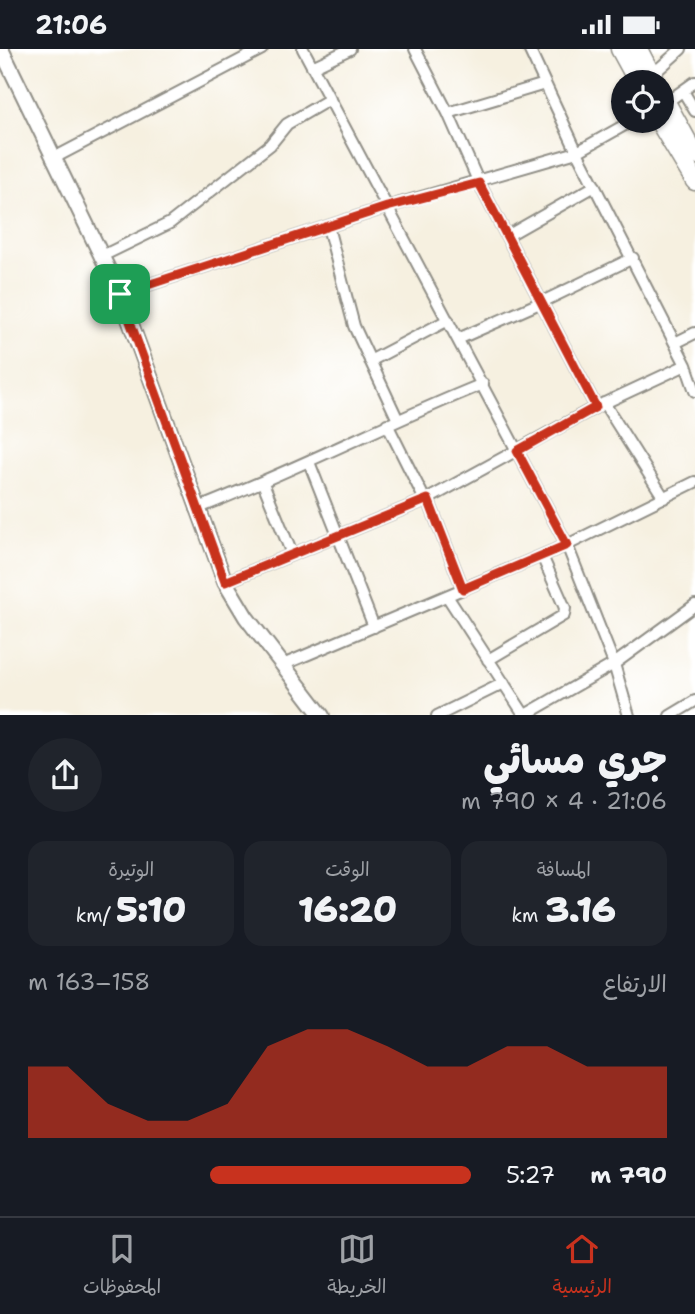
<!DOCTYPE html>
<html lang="ar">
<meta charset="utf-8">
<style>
body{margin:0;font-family:"Shantell Sans","Playpen Sans Arabic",sans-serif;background:#20242c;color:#f1f3f6;direction:rtl;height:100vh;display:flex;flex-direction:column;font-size:26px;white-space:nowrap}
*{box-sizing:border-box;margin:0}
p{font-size:23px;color:#9ea1a6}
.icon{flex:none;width:38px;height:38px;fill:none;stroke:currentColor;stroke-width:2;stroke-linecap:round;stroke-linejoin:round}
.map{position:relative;height:666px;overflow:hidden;direction:ltr}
.drawer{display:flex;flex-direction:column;background:#171b24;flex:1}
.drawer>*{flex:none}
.controls{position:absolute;left:611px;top:21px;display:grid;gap:14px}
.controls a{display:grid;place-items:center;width:63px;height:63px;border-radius:50%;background:#171b24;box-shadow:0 2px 5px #0004;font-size:35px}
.pin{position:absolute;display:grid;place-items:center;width:60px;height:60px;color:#fff;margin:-30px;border-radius:14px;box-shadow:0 4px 10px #0006}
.round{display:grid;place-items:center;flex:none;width:74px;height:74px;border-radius:37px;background:#20242c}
.summary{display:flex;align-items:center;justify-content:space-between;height:119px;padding:0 28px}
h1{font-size:38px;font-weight:800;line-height:52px}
.figures{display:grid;grid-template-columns:repeat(3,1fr);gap:10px;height:119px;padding:7px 28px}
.figures div{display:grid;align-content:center;border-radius:18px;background:#20242c;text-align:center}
.figures b{font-size:35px;font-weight:800}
.figures small{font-size:19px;font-weight:400}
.figures p{font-size:19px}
.chart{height:196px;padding:14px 28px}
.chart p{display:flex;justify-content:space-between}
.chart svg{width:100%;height:126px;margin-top:7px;fill:#c8321e;opacity:.7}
ul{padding:0 28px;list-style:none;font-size:23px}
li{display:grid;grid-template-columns:112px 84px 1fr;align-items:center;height:52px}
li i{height:18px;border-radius:9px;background:#c8321e}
.status{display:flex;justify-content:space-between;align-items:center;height:49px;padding:0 35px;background:#171b24;direction:ltr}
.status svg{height:19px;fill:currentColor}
.tabs{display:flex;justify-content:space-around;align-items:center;height:98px;border-top:2px solid #363941;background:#171b24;font-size:19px;color:#9ea1a6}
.tabs a{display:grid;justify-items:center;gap:4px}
.tabs .on{color:#c8321e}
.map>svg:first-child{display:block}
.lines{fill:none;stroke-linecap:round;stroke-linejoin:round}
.minor-casing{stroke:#908e86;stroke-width:14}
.tertiary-casing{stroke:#908e86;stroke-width:18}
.primary-casing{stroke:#908e86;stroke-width:21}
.minor{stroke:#fff;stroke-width:10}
.tertiary{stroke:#fff;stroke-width:14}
.primary{stroke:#fff;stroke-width:18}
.route-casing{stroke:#fff;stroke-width:14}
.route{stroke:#c8321e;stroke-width:9}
</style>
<div class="status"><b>21:06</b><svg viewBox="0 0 49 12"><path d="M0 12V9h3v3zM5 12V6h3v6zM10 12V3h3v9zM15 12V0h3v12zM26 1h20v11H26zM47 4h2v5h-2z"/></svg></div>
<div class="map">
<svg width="695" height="667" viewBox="0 0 695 667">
<rect width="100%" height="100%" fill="#fff"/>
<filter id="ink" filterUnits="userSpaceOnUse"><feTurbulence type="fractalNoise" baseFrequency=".0143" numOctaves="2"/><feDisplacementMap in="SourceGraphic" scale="14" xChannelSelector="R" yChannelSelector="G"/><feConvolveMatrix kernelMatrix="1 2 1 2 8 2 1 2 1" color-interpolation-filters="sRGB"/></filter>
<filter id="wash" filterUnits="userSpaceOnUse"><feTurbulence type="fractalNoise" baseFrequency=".00686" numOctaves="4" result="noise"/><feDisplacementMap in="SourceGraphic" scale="28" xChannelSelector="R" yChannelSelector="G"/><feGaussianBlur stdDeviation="1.57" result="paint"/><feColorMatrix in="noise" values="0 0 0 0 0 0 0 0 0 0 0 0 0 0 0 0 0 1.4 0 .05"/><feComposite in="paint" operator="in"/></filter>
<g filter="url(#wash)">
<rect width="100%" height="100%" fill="#f6f0e0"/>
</g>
<g filter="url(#ink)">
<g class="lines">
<defs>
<path id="minor" d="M303 0 567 496 614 615 629 667
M415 0 448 64 545 35
M529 0 577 103 686 316 695 342
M312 18 350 0
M652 26 681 0
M683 42 695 62
M664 55 695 33
M448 64 479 134 596 358
M52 110 262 0
M328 178 354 277 397 369
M507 187 595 137
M100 208 170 174 270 96 287 75 330 50
M120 245 387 158 577 103 632 72
M458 290 542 253 633 209
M675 294 695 284
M370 312 448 271
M604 354 664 449
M387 375 425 451
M309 413 374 578
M263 434 292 505
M428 450 463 540
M196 460C294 422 386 374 483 335
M225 533 428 450 596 358 686 316
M447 547 525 667
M488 611 564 566 565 559 542 507
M285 615 567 496 695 433
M525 666 614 615 695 556
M437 667 504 634
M670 667 695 652"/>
<path id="tertiary" d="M1 0 120 245 225 533 246 568 322 667"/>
<path id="primary" d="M620 0 638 33
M638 0 655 33
M662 46 695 106
M659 72 695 132"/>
</defs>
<use href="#minor" class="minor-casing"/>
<use href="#tertiary" class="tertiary-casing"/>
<use href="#primary" class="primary-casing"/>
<use href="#minor" class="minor"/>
<use href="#tertiary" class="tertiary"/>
<use href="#primary" class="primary"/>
</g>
</g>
<g class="lines" filter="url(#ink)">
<defs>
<path id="route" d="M479 134 596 358 517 402 567 496 463 540 428 450 225 533 120 245 387 158Z"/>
</defs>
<use href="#route" class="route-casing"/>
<use href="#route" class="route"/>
</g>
</svg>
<div class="controls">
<a><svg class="icon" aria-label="locate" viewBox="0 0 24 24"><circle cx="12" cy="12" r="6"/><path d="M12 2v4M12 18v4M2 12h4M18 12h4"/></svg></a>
</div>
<div class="pin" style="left:120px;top:245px;background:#1e9e55"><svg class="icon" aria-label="arrive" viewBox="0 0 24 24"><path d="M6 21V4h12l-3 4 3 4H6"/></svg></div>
</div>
<section class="drawer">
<div class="summary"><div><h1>جري مسائي</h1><p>21:06 · 4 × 790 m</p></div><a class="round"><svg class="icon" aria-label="share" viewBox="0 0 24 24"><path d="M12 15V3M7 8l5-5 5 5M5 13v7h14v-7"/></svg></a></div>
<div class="figures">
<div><p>المسافة</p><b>3.16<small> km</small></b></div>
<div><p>الوقت</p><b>16:20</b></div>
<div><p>الوتيرة</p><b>5:10<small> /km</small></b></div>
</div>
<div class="chart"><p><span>الارتفاع</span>158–163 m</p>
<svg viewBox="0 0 160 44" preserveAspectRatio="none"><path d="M0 44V19L10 19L20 32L30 38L40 38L50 32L60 12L70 6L80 6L90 12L100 19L110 19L120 12L130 12L140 19L150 19L160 19V44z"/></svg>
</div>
<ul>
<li><b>790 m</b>5:27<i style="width:59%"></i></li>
</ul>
</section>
<nav class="tabs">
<a class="on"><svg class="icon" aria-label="home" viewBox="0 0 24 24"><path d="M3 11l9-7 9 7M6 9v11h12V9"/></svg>الرئيسية</a>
<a><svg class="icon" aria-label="map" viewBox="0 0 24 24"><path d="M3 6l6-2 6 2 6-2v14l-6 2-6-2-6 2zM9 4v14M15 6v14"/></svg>الخريطة</a>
<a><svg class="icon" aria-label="saved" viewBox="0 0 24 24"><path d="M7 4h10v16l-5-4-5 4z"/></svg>المحفوظات</a>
</nav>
